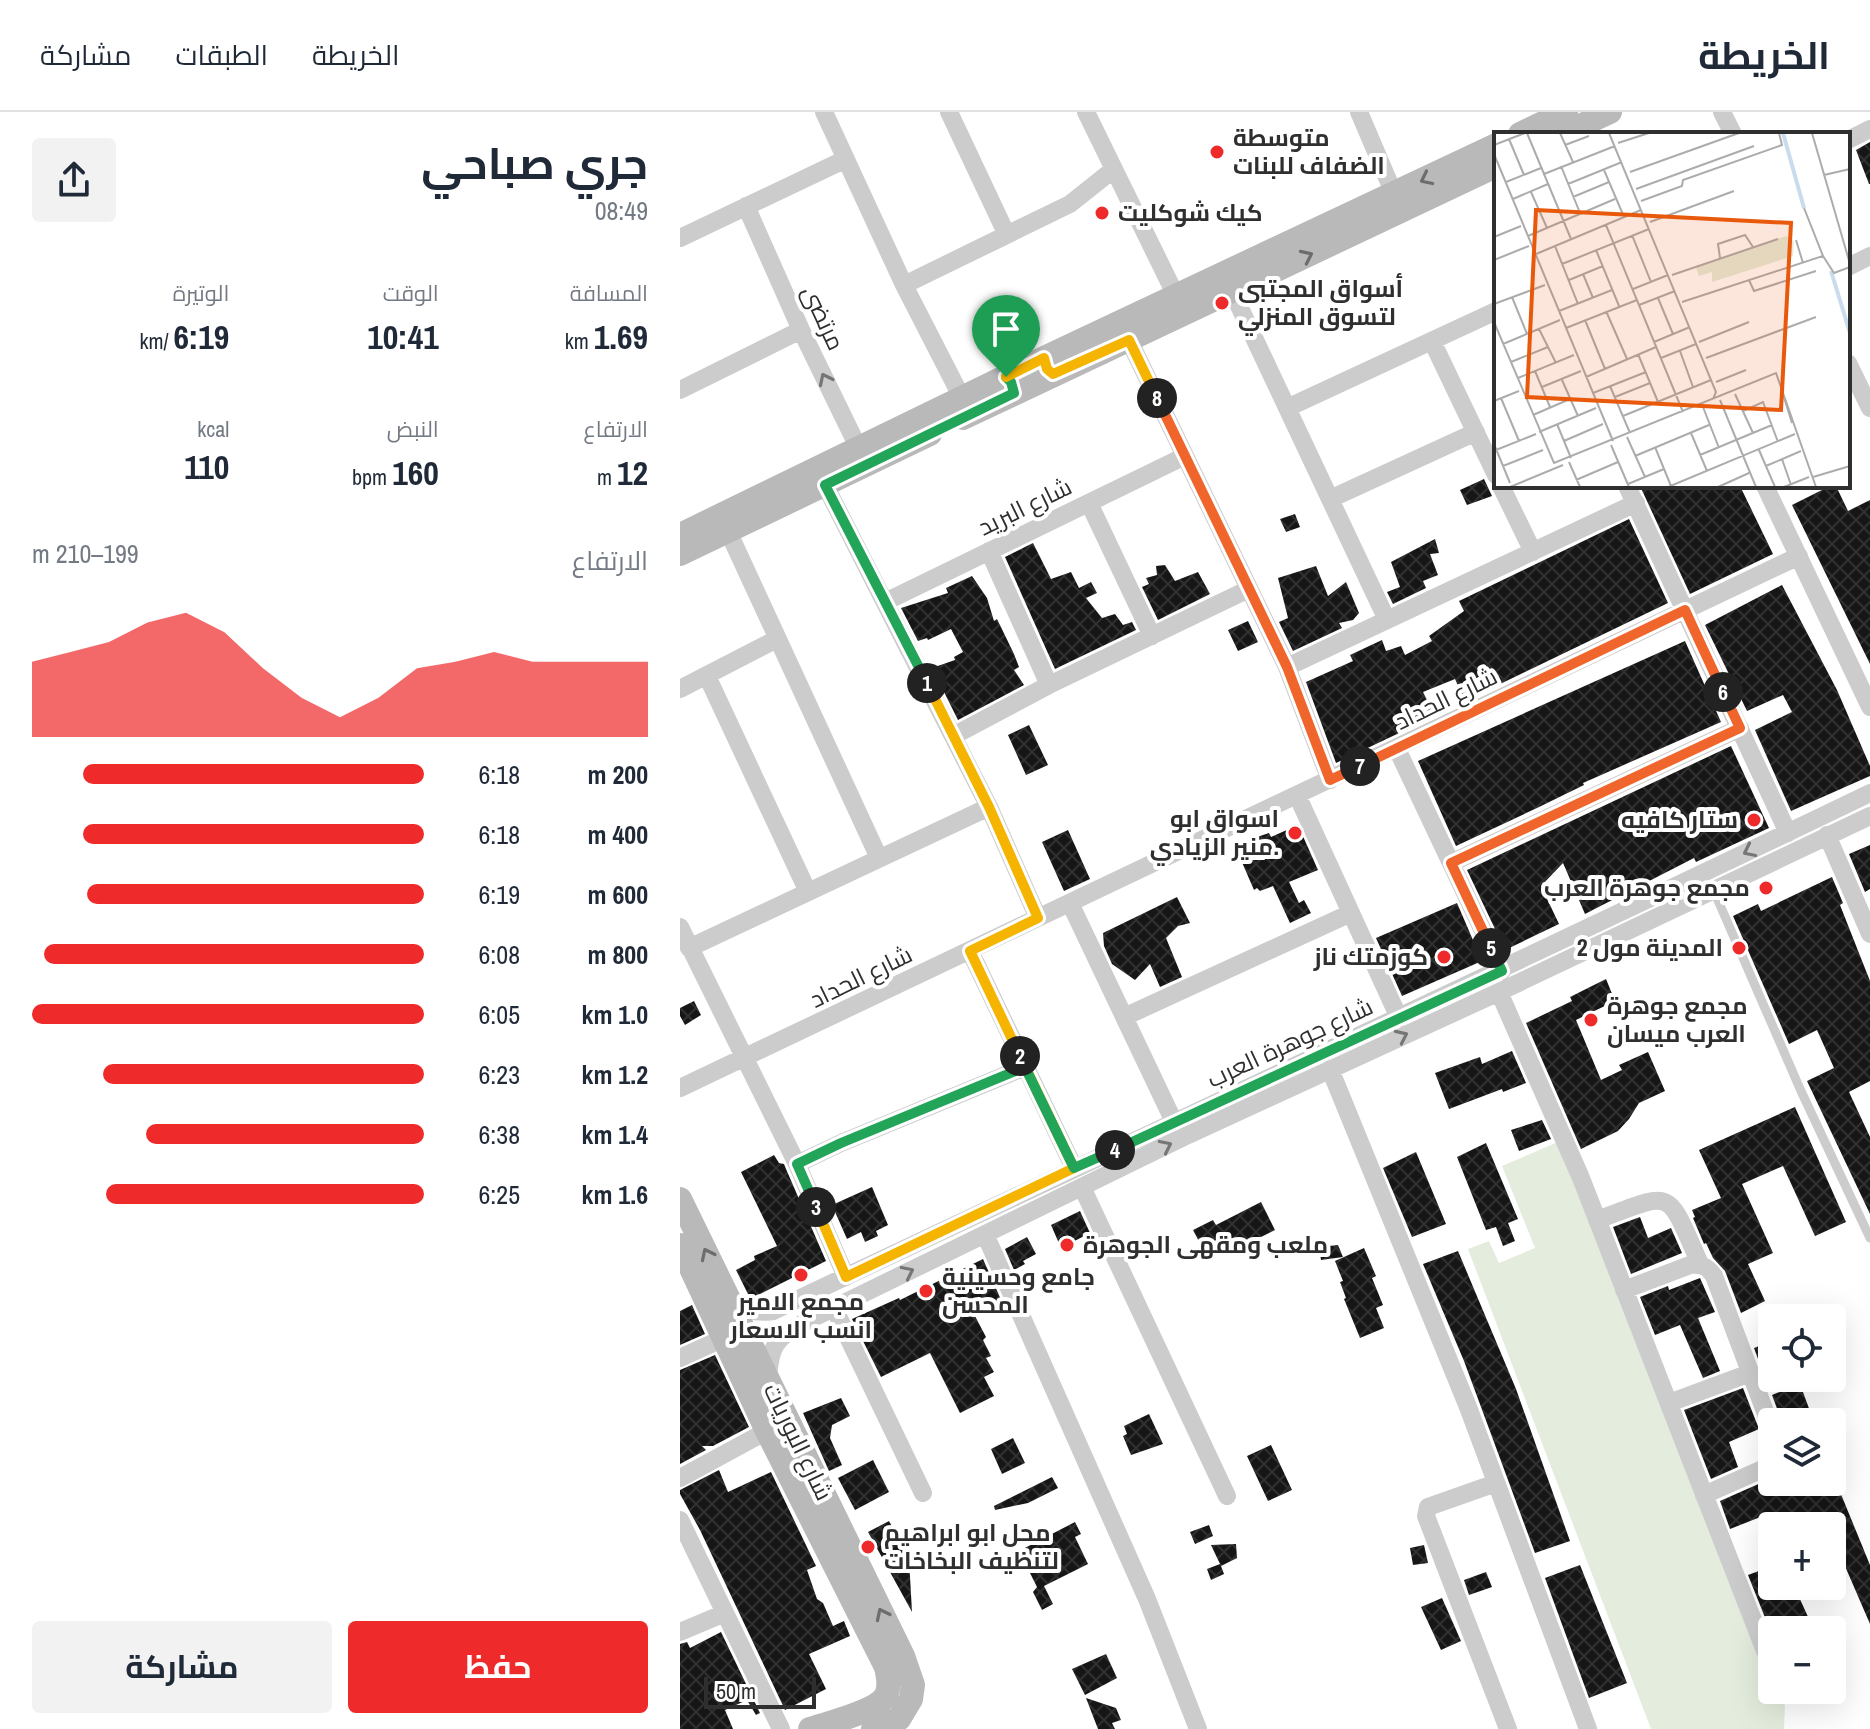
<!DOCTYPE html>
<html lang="ar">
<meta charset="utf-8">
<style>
body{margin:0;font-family:"Archivo Narrow",Cairo,sans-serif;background:#f2f2f3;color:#1f2937;direction:rtl;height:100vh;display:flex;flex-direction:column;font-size:30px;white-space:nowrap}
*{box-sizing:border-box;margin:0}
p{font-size:26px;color:#747a83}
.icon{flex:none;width:44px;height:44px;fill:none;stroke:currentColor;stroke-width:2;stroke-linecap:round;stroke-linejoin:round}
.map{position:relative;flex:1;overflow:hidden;direction:ltr}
.panel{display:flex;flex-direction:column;background:#fff;width:680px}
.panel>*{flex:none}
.fabs{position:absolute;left:1078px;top:1192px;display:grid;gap:16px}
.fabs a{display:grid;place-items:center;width:88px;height:88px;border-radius:8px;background:#fff;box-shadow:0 8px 32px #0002;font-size:40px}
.scale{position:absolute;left:24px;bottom:20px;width:112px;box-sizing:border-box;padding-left:8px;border:4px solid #2f2f2f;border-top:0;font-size:22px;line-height:28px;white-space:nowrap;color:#2f2f2f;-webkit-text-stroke:6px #fff;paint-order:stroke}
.pin{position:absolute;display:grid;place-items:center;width:68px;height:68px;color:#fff;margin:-82px -34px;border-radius:50% 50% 50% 0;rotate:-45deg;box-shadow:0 0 8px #0007}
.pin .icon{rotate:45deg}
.km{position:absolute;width:40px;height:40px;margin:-20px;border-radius:50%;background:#222;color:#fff;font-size:22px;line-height:40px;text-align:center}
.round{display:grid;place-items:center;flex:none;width:84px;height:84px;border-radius:8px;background:#f2f2f3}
.overview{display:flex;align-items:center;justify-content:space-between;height:136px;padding:0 32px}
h1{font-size:44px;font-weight:700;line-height:60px}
.stats{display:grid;grid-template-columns:repeat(3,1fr);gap:12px;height:136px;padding:8px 32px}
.stats div{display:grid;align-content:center}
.stats b{font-size:34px;font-weight:700}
.stats small{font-size:22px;font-weight:400}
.stats p{font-size:22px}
.chart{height:224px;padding:16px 32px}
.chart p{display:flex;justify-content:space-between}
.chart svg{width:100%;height:144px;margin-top:8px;fill:#ee2b2a;opacity:.7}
.cta{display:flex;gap:16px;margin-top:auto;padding:16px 32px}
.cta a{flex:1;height:92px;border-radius:8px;background:#ee2b2a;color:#fff;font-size:32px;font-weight:700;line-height:92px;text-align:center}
.cta a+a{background:#f2f2f3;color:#1f2937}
ul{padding:0 32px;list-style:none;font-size:26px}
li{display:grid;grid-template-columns:128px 96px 1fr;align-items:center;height:60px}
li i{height:20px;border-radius:10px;background:#ee2b2a}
header{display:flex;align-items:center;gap:48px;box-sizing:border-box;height:112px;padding:0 40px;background:#fff;border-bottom:2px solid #e0e1e3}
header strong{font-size:38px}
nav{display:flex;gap:44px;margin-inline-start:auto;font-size:28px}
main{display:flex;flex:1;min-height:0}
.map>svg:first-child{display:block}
.park{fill:#e4eddd}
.building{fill:url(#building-cross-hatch)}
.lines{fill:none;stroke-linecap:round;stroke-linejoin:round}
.lane{stroke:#ccc;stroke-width:9}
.street{stroke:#ccc;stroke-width:18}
.secondary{stroke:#b9b9b9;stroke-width:24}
.oneway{stroke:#6d6d6d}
.oneway2{stroke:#767676}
.split-1-casing{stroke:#fff;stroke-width:16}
.split-2-casing{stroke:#fff;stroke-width:16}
.split-3-casing{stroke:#fff;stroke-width:16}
.split-4-casing{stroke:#fff;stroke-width:16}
.split-5-casing{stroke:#fff;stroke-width:16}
.split-6-casing{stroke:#fff;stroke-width:16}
.split-7-casing{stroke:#fff;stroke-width:16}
.split-8-casing{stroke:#fff;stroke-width:16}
.split-9-casing{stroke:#fff;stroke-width:16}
.split-1{stroke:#22a559;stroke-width:10}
.split-2{stroke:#f5b400;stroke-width:10}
.split-3{stroke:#f5b400;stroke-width:10}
.split-4{stroke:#22a559;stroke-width:10}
.split-5{stroke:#22a559;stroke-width:10}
.split-6{stroke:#f0652b;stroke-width:10}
.split-7{stroke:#f0652b;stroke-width:10}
.split-8{stroke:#f0652b;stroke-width:10}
.split-9{stroke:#f5b400;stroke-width:10}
.poi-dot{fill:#ee2b2a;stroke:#fff;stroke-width:3}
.labels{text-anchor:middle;stroke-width:8;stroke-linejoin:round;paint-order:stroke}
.poi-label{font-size:24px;font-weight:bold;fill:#2f2f2f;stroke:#fff;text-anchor:start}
.street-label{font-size:24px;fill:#2f2f2f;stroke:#fff}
.inset-river{fill:none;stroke:#c8dcee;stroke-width:4}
.inset-road{fill:none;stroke:#acacac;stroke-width:2}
.view{fill:#e8590c;fill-opacity:0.15;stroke:#e8590c;stroke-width:4}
.inset-edge{fill:none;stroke:#2f2f2f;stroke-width:4}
</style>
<header>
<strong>الخريطة</strong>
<nav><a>الخريطة</a><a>الطبقات</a><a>مشاركة</a></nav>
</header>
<main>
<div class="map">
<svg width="1190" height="1617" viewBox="0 0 1190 1617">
<defs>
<pattern id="building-cross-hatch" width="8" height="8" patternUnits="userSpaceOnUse" patternTransform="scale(2)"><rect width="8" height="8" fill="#161616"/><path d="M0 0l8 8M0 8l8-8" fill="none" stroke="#303030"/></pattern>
</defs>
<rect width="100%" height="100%" fill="#fff"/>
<path class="park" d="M880 1029 1039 1438 1092 1564V1578H1098L1105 1594 1104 1617H971L788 1137 809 1129 819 1151 855 1136 822 1054Z"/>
<path class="building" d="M1190 30V72H1189L1176 38Z
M804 367 812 384 787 393 780 378Z
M960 374H1060L1093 442 1010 482Z
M1150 374H1156L1168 399 1190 388V552L1112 393Z
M615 402 620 415 606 420 600 407Z
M949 407 988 491 785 589 775 567 743 580 755 604 656 651 626 570 673 549 670 543 702 528 706 539 721 534 725 543 752 529 749 524 784 499 779 489Z
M755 427 759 441 750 442 758 463 743 469 746 476 713 492 707 480 720 475 711 450Z
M353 431 371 467 391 460 399 476 411 470 417 481 406 486 422 506 435 502 443 513 452 510 456 518 375 557 325 445Z
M485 453 495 469 518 460 530 482 478 508 462 475 469 472 466 466 477 463 476 454Z
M636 454 648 484 666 470 679 501 673 508 659 511 662 516 613 539 599 510 608 506 598 466Z
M292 464 307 486 314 509 317 507 334 542 339 555 334 558 344 573 278 608 252 556 275 548 274 545 283 540 271 517 248 528 247 526 238 529 221 496 268 481 266 476Z
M1102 473 1157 578 1190 654V664L1111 699 1075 618 1112 600 1103 583 1067 599 1025 513Z
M568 509 578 530 558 539 548 518Z
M1005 529 1041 610 903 671 904 673 857 696 776 734 738 649Z
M349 613 368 653 346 663 328 623Z
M1051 634 1089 716 1016 750 1014 746 905 802 883 751 861 774 879 812 825 838 787 758Z
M618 713 638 758 609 770 619 791 624 788 631 801 610 811 593 774 580 779 577 776 574 778 561 748H585L574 726 589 721 591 725Z
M388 718 410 767 384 779 362 730Z
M1190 733V777L1185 780 1169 742Z
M1152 765 1163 791 1160 793 1190 869V969L1169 980 1190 1025V1102L1127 969 1154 956 1137 918 1109 932 1053 804 1078 792 1081 799Z
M497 785 510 811 498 814 486 826 502 865 480 875 470 852 455 868 432 852 424 834 423 821Z
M777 791 802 849 722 884 696 826Z
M926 867 935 889 896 908 921 968 942 958 939 953 968 940 985 979 959 991 949 1007 938 1019 901 1037 846 911 892 889 890 885Z
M14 889 21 903 5 913 0 904V896Z
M832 939 846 971 823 980 822 977 769 997 755 961 800 945 802 952Z
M1115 995 1166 1110 1135 1124 1103 1054 1062 1072 1093 1141 1068 1152 1085 1189 1061 1201 1045 1159 1033 1146 1026 1131 1024 1132 1013 1106 1015 1105 1012 1098 1041 1086 1019 1038Z
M862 1008 871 1027 839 1039 831 1018Z
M806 1031 838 1107 828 1111 835 1129 823 1134 816 1115 806 1118 777 1045Z
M736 1040 766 1112 732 1125 703 1056Z
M94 1043 99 1051 104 1052 106 1057 146 1149 72 1186 69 1184 56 1158 75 1148 74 1144 97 1134 61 1060Z
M192 1075 208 1113 196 1119 198 1124 185 1130 181 1120 167 1127 152 1093Z
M581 1090 595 1118 555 1138 550 1127 525 1141 513 1118 533 1108 536 1113Z
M400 1099 410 1121 381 1136 371 1113Z
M960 1105 968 1126 991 1116 1002 1141 951 1162 933 1115Z
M347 1125 356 1142 343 1149 345 1152 334 1158 325 1137Z
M658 1133 663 1145 641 1148 639 1135Z
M684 1136 696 1164 692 1166 703 1193 696 1196 704 1216 680 1226 664 1187 666 1186 660 1170 663 1169 655 1149Z
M778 1139 836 1277 890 1429 855 1441 784 1249 743 1152Z
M303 1147 322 1190 295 1204 306 1225 303 1228 311 1244 306 1246 314 1260 304 1265 314 1284 280 1301 250 1241 201 1265 172 1207 219 1186 220 1188Z
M1020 1166 1035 1200 1018 1206 1040 1259 1023 1266 1000 1213 975 1223 960 1185 988 1174 989 1178Z
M12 1193 25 1222 0 1233V1199Z
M1092 1229V1251L1081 1255 1074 1236Z
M35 1243 69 1315 33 1334H22L26 1338 0 1352V1258Z
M1120 1272 1134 1310H1102L1092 1283Z
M1063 1276 1079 1317 1049 1330 1058 1355 1031 1367 1004 1298Z
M161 1286 170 1304 152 1313 150 1326 162 1353 149 1359 123 1301Z
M469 1302 483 1332 451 1343 443 1324 447 1322 444 1314Z
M333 1326 345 1351 322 1362 311 1337Z
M591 1333 612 1378 588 1389 567 1344Z
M193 1348 209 1380 175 1398 158 1366Z
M39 1358 48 1380 91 1360 136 1454 127 1458 137 1487 143 1491 153 1514 164 1509 170 1524 129 1542 146 1577 105 1598 20 1418 0 1382V1378Z
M372 1365 378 1376 348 1391 315 1398 314 1394Z
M1092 1366V1370H1156L1190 1453V1512L1152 1424V1404L1130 1414H1093L1088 1402 1050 1417 1040 1389Z
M209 1409 222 1432 228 1429 232 1500 188 1420Z
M395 1410 401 1422 395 1425 408 1452 364 1474 373 1492 362 1498 353 1480 357 1475 339 1439Z
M529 1413 533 1424 515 1432 510 1420Z
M556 1432 557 1446 541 1454 544 1462 531 1468 527 1457 540 1452 531 1433Z
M744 1433 748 1451 733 1453 730 1436Z
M900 1453 947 1571 909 1586 865 1466Z
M1092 1454V1474H1114L1134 1518H1090L1068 1463Z
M806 1460 812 1475 789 1483 784 1468Z
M762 1486 781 1529 761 1538 741 1495Z
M41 1520 80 1601 76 1603 67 1588 45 1598 53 1617H0V1532L7 1530 10 1536Z
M426 1542 437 1566 405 1583 392 1557Z
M406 1586 436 1596 441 1608 432 1611 435 1617H418Z"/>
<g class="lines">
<path class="lane" d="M1033 777 1121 979 1190 1126"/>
<path class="street" d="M144 0 224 173 283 288
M269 0 326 121
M406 0 497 186
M679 0 714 82
M1042 0 1053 22
M1168 28 1190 17
M66 94 121 218 179 337
M0 126 166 47
M1168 155 1190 144
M224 173 390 92 434 57
M552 179 707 508
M449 228 607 555 650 668
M752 229 816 363
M1168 251 1190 296
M0 278 121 218
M607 296 816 199
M145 373 309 695 358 806
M821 374 853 440
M947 374 1108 721
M1085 374 1190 595
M650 387 796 320
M409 391 472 524
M48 419 199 746
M309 439 369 573
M205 490 505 344
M607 555 956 391
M27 564 128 780
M0 577 97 527
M273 624 369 573 569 477
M717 637 822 859
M617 683 719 906
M1147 723 1190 822
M771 751 1060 616
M390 791 495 1012
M0 815 117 1052 166 1165
M9 836 309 695
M290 839 394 1056
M819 880 901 1066 1087 1544
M444 905 671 801
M650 957 788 1295 908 1617
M0 976 1119 444
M117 1052 161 1031 345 955
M402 1075 547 1384
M917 1108C995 1079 986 1075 1020 1152
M305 1122 467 1487 518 1617
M944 1178 1010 1153C1022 1152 1027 1154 1034 1164L1092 1318
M49 1186C65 1197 74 1202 93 1199 458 1026 826 857 1190 681
M154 1196 243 1381
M0 1246 44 1226
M88 1266C90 1234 96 1226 123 1211L508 1023 819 880 1190 704
M989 1291 1070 1261
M0 1366 87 1319
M816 1371 748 1395 746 1404 828 1617
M1024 1383 1085 1356 1092 1350
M0 1408 45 1501 0 1520
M45 1501 101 1617"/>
<path class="secondary" d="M840 22 886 0
M883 22 930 0
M283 306 816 54
M0 423 364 246 816 33
M0 442 250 322
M0 1087 223 1544 233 1573 231 1587 219 1607 193 1617
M0 1133 87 1319 206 1555C208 1564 211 1576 205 1585 195 1600 148 1611 130 1617"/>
</g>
<defs><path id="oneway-chevron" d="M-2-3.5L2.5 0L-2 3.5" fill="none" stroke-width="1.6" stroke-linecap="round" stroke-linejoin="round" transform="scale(2)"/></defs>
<g class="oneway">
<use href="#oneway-chevron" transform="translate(746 67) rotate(154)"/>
<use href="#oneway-chevron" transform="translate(627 144) rotate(-25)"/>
<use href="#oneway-chevron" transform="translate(27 1142) rotate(-116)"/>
<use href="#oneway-chevron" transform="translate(202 1502) rotate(-116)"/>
</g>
<g class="oneway2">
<use href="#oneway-chevron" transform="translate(145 267) rotate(-116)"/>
<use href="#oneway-chevron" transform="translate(1069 739) rotate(154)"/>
<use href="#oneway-chevron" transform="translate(722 924) rotate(-25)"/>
<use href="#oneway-chevron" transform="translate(486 1034) rotate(-26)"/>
<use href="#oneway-chevron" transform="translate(228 1160) rotate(-26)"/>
</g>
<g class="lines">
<defs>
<path id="split-1" d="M247 571 145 373 334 281 331 270 326 265"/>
<path id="split-2" d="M247 571 309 695 358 806 290 839 340 944"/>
<path id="split-3" d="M136 1095 166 1165 394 1056 340 944"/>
<path id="split-4" d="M136 1095 117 1052 161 1031 345 955 394 1056 435 1038"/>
<path id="split-5" d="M435 1038 822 859 811 836"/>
<path id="split-6" d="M811 836 771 751 1060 616 1043 580"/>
<path id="split-7" d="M680 654 1005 498 1043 580"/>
<path id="split-8" d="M477 286 607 555 650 668 680 654"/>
<path id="split-9" d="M326 265 364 246 367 257 373 262 449 228 477 286"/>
</defs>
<use href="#split-1" class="split-1-casing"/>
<use href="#split-2" class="split-2-casing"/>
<use href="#split-3" class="split-3-casing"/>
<use href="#split-4" class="split-4-casing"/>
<use href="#split-5" class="split-5-casing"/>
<use href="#split-6" class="split-6-casing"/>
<use href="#split-7" class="split-7-casing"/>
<use href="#split-8" class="split-8-casing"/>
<use href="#split-9" class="split-9-casing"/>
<use href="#split-1" class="split-1"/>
<use href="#split-2" class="split-2"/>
<use href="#split-3" class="split-3"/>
<use href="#split-4" class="split-4"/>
<use href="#split-5" class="split-5"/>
<use href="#split-6" class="split-6"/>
<use href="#split-7" class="split-7"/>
<use href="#split-8" class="split-8"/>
<use href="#split-9" class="split-9"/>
</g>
<g class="poi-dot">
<circle cx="537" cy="40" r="8"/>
<circle cx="422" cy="101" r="8"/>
<circle cx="542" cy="191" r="8"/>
<circle cx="1074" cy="708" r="8"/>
<circle cx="615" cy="721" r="8"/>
<circle cx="1086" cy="776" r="8"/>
<circle cx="1059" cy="836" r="8"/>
<circle cx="764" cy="845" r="8"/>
<circle cx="911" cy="908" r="8"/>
<circle cx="387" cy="1133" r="8"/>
<circle cx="121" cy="1163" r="8"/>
<circle cx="246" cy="1179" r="8"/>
<circle cx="188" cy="1435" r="8"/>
</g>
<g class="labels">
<g class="poi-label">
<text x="553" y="34">متوسطة<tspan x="553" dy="28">الضفاف للبنات</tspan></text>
<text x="438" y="109">كيك شوكليت</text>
<text x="558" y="185">أسواق المجتبى<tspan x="558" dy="28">لتسوق المنزلي</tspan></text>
<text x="599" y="715" text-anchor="end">اسواق ابو<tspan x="599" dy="28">منير الزيادي.</tspan></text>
<text x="1058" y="716" text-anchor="end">ستار كافيه</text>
<text x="1070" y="784" text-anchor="end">مجمع جوهرة العرب</text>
<text x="1043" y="844" text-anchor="end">المدينة مول 2</text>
<text x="748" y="853" text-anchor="end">كوزمتك ناز</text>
<text x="927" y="902">مجمع جوهرة<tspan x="927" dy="28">العرب ميسان</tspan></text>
<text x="403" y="1141">ملعب ومقهى الجوهرة</text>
<text x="262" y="1173">جامع وحسينية<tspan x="262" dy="28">المحسن</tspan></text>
<text x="121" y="1198" text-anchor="middle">مجمع الامير<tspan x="121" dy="28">انسب الاسعار</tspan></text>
<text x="204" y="1429">محل ابو ابراهيم<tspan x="204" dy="28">لتنظيف البخاخات</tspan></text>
</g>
<g class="street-label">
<text transform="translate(143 206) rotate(65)" y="8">مرتضى</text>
<text transform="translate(345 395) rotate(-26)" y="8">شارع البريد</text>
<text transform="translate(766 587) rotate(-26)" y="8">شارع الحداد</text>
<text transform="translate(181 865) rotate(-26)" y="8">شارع الحداد</text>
<text transform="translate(610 931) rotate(-25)" y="8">شارع جوهرة العرب</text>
<text transform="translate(118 1330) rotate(64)" y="8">شارع البوريات</text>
</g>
</g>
<g transform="translate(814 20)">
<rect width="356" height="356" fill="#fff"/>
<path d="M292 104 300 109 299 124 218 150V140L205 144 202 135Z" fill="#e4eddd"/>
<path class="inset-river" d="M289 1 310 76M337 139 356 201"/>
<path class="inset-road" d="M33 1 77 107M66 1 79 30M115 1 222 260 219 267M318 1 356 132M15 7 30 43M124 11 155 1M0 13 31 1M71 13 95 4M0 22 119 309M67 34 86 81M110 38 130 85M136 40 245 1M50 42 121 14M330 43 356 37M12 50 47 36M74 52 128 30M142 57 260 14M37 60 53 96M79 65 115 50M19 67 54 52M147 69 188 54 189 48 288 13 285 1M156 90 240 59M112 93 189 280M138 103 157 150M34 104 121 67M0 105 27 94M302 108 309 131M61 114 84 172M102 118 125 174M42 122 147 78M329 124 340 141 356 135M226 126 224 112 251 103 259 115M0 128 35 114M68 132 155 97M89 142 99 166M178 143 284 107M75 148 109 134M255 148 260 159 322 139M139 157 174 143M18 165 33 202M164 166 179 202M188 170 329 124 310 76M0 172 51 153M145 173 181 159M65 179 118 158M112 179 133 227M91 188 111 237M0 190 60 331 282 241 322 355M72 196 143 168M45 197 62 231M160 210 196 195M205 210 255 190M9 212 66 188M186 219 199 255M144 222 164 270M167 226 202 212M212 226 322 185M17 230 54 215M41 239 56 275M92 245 162 215M24 246 80 223M68 248 84 284M222 250 252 238M116 254 136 301M48 255 87 239M288 259 298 291M99 261 152 240M241 262 259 301M121 265 156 251M7 266 25 309M226 268 262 355M0 269 25 259M209 275 225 316M249 279 269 270 284 310M39 283 76 267M129 284 217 248M63 292 77 326M45 300 102 276M197 301 213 339M133 305 151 345M70 309 109 292M0 312 16 351M117 313 135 355M161 315 177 354M2 318 42 302M265 318 281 355M206 323 278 293M141 324 215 293M288 327 297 353M75 330 86 355M9 334 49 318M272 334 307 319M319 345 356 334M82 348 124 330M134 352 170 337M16 355 69 333M174 355 301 302M224 355 255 341M290 355 315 345"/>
<path class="view" d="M42 78 297 91 287 278 33 265Z"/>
<rect width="356" height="356" class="inset-edge"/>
</g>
</svg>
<div class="fabs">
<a><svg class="icon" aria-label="locate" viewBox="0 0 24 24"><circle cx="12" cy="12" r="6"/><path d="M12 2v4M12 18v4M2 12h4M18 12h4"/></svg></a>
<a><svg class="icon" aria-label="layers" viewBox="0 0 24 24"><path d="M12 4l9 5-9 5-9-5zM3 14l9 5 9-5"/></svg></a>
<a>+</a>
<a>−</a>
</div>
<div class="scale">50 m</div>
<div class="pin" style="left:326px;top:265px;background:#1e9e55"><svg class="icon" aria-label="arrive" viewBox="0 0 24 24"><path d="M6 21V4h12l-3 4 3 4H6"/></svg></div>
<b class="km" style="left:247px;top:571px">1</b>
<b class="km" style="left:340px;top:944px">2</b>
<b class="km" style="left:136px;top:1095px">3</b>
<b class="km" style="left:435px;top:1038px">4</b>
<b class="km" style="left:811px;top:836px">5</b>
<b class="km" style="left:1043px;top:580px">6</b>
<b class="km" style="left:680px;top:654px">7</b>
<b class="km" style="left:477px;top:286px">8</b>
</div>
<section class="panel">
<div class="overview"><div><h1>جري صباحي</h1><p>08:49</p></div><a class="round"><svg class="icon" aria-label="share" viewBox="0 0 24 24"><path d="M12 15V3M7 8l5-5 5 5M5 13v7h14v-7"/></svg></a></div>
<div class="stats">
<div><p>المسافة</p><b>1.69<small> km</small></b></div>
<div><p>الوقت</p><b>10:41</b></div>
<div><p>الوتيرة</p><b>6:19<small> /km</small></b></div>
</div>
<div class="stats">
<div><p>الارتفاع</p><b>12<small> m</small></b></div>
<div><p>النبض</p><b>160<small> bpm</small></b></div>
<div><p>kcal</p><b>110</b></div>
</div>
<div class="chart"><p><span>الارتفاع</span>199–210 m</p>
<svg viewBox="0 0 160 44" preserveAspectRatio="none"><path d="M0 44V21L10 18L20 15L30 9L40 6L50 12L60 23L70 32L80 38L90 32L100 23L110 21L120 18L130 21L140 21L150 21L160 21V44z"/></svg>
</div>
<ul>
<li><b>200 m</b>6:18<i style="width:87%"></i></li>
<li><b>400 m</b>6:18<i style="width:87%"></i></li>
<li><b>600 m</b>6:19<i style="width:86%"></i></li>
<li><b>800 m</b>6:08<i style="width:97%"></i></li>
<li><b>1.0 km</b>6:05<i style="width:100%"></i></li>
<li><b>1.2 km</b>6:23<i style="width:82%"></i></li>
<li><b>1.4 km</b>6:38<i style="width:71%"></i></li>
<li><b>1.6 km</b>6:25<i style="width:81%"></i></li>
</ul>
<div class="cta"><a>حفظ</a><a>مشاركة</a></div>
</section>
</main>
